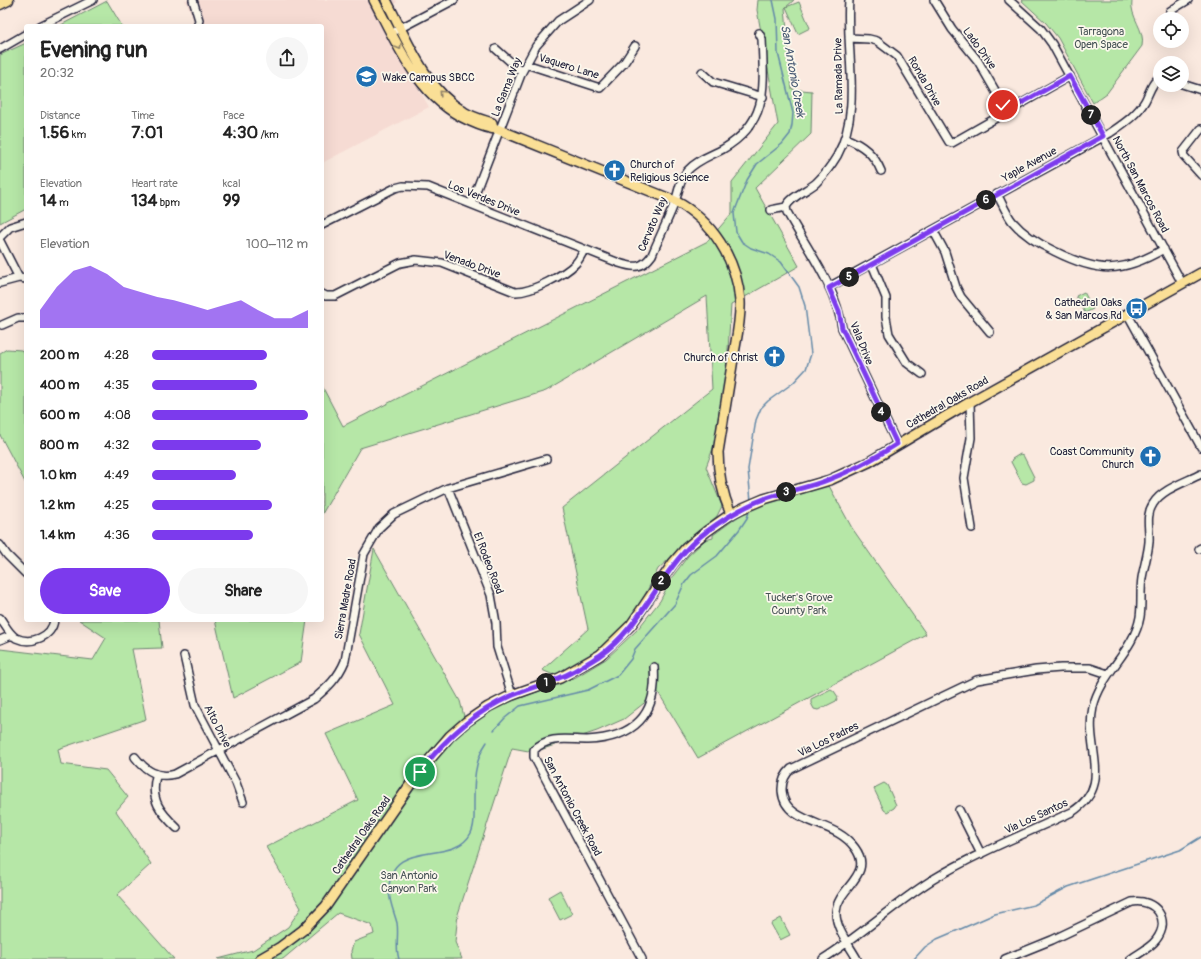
<!DOCTYPE html>
<meta charset="utf-8">
<style>
body{margin:0;font-family:Pangolin,sans-serif;background:#f6f6f6;color:#222;height:100vh;display:flex;flex-direction:column;font-size:15px;white-space:nowrap}
*{box-sizing:border-box;margin:0}
p{font-size:13px;color:#767676}
.icon{flex:none;width:22px;height:22px;fill:none;stroke:currentColor;stroke-width:2;stroke-linecap:round;stroke-linejoin:round}
.map{position:relative;flex:1;overflow:hidden}
.details{position:absolute;left:24px;top:24px;width:300px;height:598px;display:flex;flex-direction:column;background:#fff;border-radius:4px;box-shadow:0 4px 16px #0002}
.details>*{flex:none}
.controls{position:absolute;left:1153px;top:12px;display:grid;gap:8px}
.controls a{display:grid;place-items:center;width:36px;height:36px;border-radius:50%;background:#fff;box-shadow:0 4px 16px #0002;font-size:20px}
.pin{position:absolute;display:grid;place-items:center;width:34px;height:34px;color:#fff;margin:-17px;border:2px solid #fff;border-radius:50%;box-shadow:0 1px 4px #0007}
.km{position:absolute;width:20px;height:20px;margin:-10px;border-radius:50%;background:#222;color:#fff;font-size:11px;line-height:20px;text-align:center}
.round{display:grid;place-items:center;flex:none;width:42px;height:42px;border-radius:21px;background:#f6f6f6}
.overview{display:flex;align-items:center;justify-content:space-between;height:68px;padding:0 16px}
h1{font-size:22px;font-weight:800;line-height:30px}
.stats{display:grid;grid-template-columns:repeat(3,1fr);gap:6px;height:68px;padding:4px 16px}
.stats div{display:grid;align-content:center}
.stats b{font-size:17px;font-weight:800}
.stats small{font-size:11px;font-weight:400}
.stats p{font-size:11px}
.chart{height:112px;padding:8px 16px}
.chart p{display:flex;justify-content:space-between}
.chart svg{width:100%;height:72px;margin-top:4px;fill:#7c3aed;opacity:.7}
.button{display:flex;gap:8px;margin-top:auto;padding:8px 16px}
.button a{flex:1;height:46px;border-radius:24px;background:#7c3aed;color:#fff;font-size:16px;font-weight:800;line-height:46px;text-align:center}
.button a+a{background:#f6f6f6;color:#222}
ul{padding:0 16px;list-style:none;font-size:13px}
li{display:grid;grid-template-columns:64px 48px 1fr;align-items:center;height:30px}
li i{height:10px;border-radius:5px;background:#7c3aed}
.map>svg:first-child{display:block}
.built{fill:#f6dbd3}
.green{fill:#b6e7a7;stroke:#6c8471}
.lines{fill:none;stroke-linecap:round;stroke-linejoin:round}
.stream{stroke:#6389a8;stroke-width:1.5}
.minor-casing{stroke:#22223b;stroke-width:10}
.major-casing{stroke:#22223b;stroke-width:12}
.highway-casing{stroke:#22223b;stroke-width:13}
.minor{stroke:#fbf7ec;stroke-width:7}
.major{stroke:#fadf96;stroke-width:9}
.highway{stroke:#fadf96;stroke-width:10}
.oneway{stroke:#8e8068}
.route-casing{stroke:#fff;stroke-width:8}
.route{stroke:#7c3aed;stroke-width:5}
.labels{text-anchor:middle;stroke-width:3.5;stroke-linejoin:round;paint-order:stroke}
.park-label{font-size:11px;fill:#475356;stroke:#fbf7ec}
.street-label{font-size:11px;fill:#22223b;stroke:#fbf7ec}
.poi-label{font-size:11px;fill:#22223b;stroke:#fbf7ec;text-anchor:end}
.water-label{font-size:12px;font-style:italic;fill:#435671;stroke:#fbf7ec}
</style>
<div class="map">
<svg width="1201" height="959" viewBox="0 0 1201 959">
<rect width="100%" height="100%" fill="#fae9df"/>
<filter id="ink" filterUnits="userSpaceOnUse"><feTurbulence type="fractalNoise" baseFrequency=".025" numOctaves="2"/><feDisplacementMap in="SourceGraphic" scale="8" xChannelSelector="R" yChannelSelector="G"/><feConvolveMatrix kernelMatrix="1 2 1 2 8 2 1 2 1" color-interpolation-filters="sRGB"/></filter>
<g filter="url(#ink)">
<path class="built" d="M185 0H396L397 2 378 17 429 107 322 163V26H198Z"/>
<path class="green" d="M758 0H794L785 8 792 89 812 91 811 134 755 188 799 266 731 305 723 422 706 467 722 506 717 516 658 569 628 629 560 678 542 670 588 629 562 508 712 389 707 296 546 391 360 448 322 514V386L343 426 708 241 732 213V182L778 124 757 10Z
M1021 0H1132C1129 17 1146 30 1142 46L1107 93 1093 103 1058 38 1046 23Z
M107 1 122 26H59Z
M799 2 810 28 798 34 786 7Z
M26 43V209L0 223V55Z
M1084 292 1093 309 1085 313 1076 296Z
M7 349 21 350 26 354V484L0 435V353Z
M1020 454 1023 455 1034 477V480L1026 484 1022 483 1011 462 1012 459Z
M828 484 852 528 926 634 698 758 658 692 624 719 597 731 534 752 512 748 458 914 455 942 462 959H352L351 951 354 942 374 934 372 925 338 913 283 959H218L253 950 288 927 301 908 266 847 358 800 326 734 395 705 359 634 374 549 460 701 465 720 486 706H500L576 677 606 659 637 630 660 601 673 576 688 556 705 540 713 538V535L750 508Z
M79 620H159L162 648 132 649 146 719 58 749 61 764 106 770 128 797 116 811 151 864 117 895 174 959H0V649L93 660 106 638Z
M215 620H307L301 662 233 698Z
M831 689 834 691 838 697 836 701 818 710 814 709 811 703V699Z
M884 783 887 785 896 805 894 808 887 812 884 810 874 789 876 787Z
M560 890 572 914 560 920 548 897Z
M781 918 790 935 780 940 771 924Z"/>
<g class="lines">
<path class="stream" d="M751 501 748 469 756 420 761 408 768 401 793 383 806 369 811 354 805 306 799 287 781 262 769 254 751 248 742 242 736 232 735 223 734 213 747 180 757 164 782 144 790 134 792 125 793 113 778 53 777 19 773 0
M494 730 505 718 520 706 588 690 618 675 631 659 635 649 675 604 684 584 691 575 717 556 739 530 747 518 750 509
M399 959C395 947 399 935 397 923 394 912 389 901 389 890 389 836 454 867 471 833 475 825 474 818 474 809 474 785 473 762 487 742
M914 959 925 947 937 939 963 928 995 914 1034 905 1068 887 1180 850 1201 837"/>
<defs>
<path id="minor" d="M193 0 199 20 198 24
M934 0 952 29 978 61 1007 111
M1009 0 1041 29 1052 44 1182 283
M1170 11 1188 0
M40 26 93 0
M397 30 454 0
M849 38 869 39 877 41 897 56 949 142 952 143 1070 76
M0 49 26 34
M496 49 522 72
M526 64 600 88 624 63 635 46
M702 72 713 82 763 97
M1182 84 1201 90
M1201 129 1183 152 1184 156 1201 175
M845 138C863 145 874 154 881 171
M997 194C1002 203 1006 213 1012 221 1023 234 1039 244 1054 251 1098 273 1121 274 1164 249
M471 204 522 72 536 46 558 21 590 0
M786 207 787 212C807 249 836 286 842 328L897 444
M786 207C790 197 808 190 816 183 824 175 831 166 837 156 863 109 845 51 849 0
M771 210 786 207
M322 225 395 188 403 186 428 187 619 263C634 268 642 269 652 255 659 238 668 220 675 202 679 191 679 181 687 171 697 160 710 156 723 149 769 122 764 87 762 39L759 33
M933 230 945 252 956 287 961 297 990 332
M0 237 10 227 26 222
M0 241 19 278
M872 264 886 298V317L889 334 907 363 922 374
M0 283 19 278 26 279
M829 287 1110 133C1123 124 1137 115 1145 101 1149 94 1152 81 1160 78
M322 294 326 296H335L400 263 416 260 442 263 515 292C530 293 565 275 576 263 579 260 582 254 584 250
M1127 313 1201 447
M2 325 18 318H26
M970 402 971 438 964 478 972 528
M448 488 491 595 496 623 497 647 512 695
M0 545 7 555 26 574
M1199 549 1201 548
M0 618C5 625 9 634 16 638 31 645 52 637 54 620
M0 640 12 635
M184 656 195 705 236 783 243 802
M135 757C145 770 157 779 175 774L314 699C328 687 338 678 345 661L364 554 379 528 394 514 448 488 546 459
M156 776C150 800 160 812 177 828
M959 810 981 854
M642 959 534 757V750C548 735 569 740 587 740 634 738 658 715 654 667
M823 959C861 935 894 904 932 880 976 853 1025 834 1072 812 1115 784 1084 749 1093 707 1101 673 1134 651 1140 617 1142 604 1140 591 1142 578 1144 566 1148 554 1149 542 1150 529 1145 516 1153 504 1162 489 1186 482 1201 474
M857 959C850 946 835 928 836 912 837 888 875 875 855 848 840 827 814 826 795 813 779 802 778 781 791 769L977 680 1036 670 1061 668H1090L1108 674
M1005 959 1052 940 1132 902C1155 898 1172 920 1156 940 1150 948 1139 953 1131 959"/>
<path id="major" d="M374 0C397 44 419 98 468 120 477 124 487 129 497 129L675 201C712 220 737 260 740 301 741 321 736 340 733 359 728 390 723 421 718 452 718 474 722 493 731 514
M386 0C406 38 425 89 464 112 472 117 483 120 492 123
M260 959 279 948 303 930 326 906 419 772 450 736 466 722 488 707 512 695 560 678 600 655 631 625 673 563 686 548 707 531 731 514 743 508 764 499 830 480 869 462 970 402 1201 273"/>
<path id="highway" d="M0 4 8 0"/>
</defs>
<use href="#minor" class="minor-casing"/>
<use href="#major" class="major-casing"/>
<use href="#highway" class="highway-casing"/>
<use href="#minor" class="minor"/>
<use href="#major" class="major"/>
<use href="#highway" class="highway"/>
</g>
<defs><path id="oneway-chevron" d="M-2-3.5L2.5 0L-2 3.5" fill="none" stroke-width="1.6" stroke-linecap="round" stroke-linejoin="round"/></defs>
<g class="oneway">
<use href="#oneway-chevron" transform="translate(399 47) rotate(60)"/>
<use href="#oneway-chevron" transform="translate(442 93) rotate(-134)"/>
</g>
</g>
<g class="lines" filter="url(#ink)">
<defs>
<path id="route" d="M420 772C445 738 473 713 511 696 527 689 544 685 559 678 573 673 586 664 599 656 646 624 661 565 706 532 725 518 742 507 764 499 785 491 809 488 830 479 854 470 875 458 897 444L842 328 839 311 829 288 1103 136 1070 76 1007 111 1003 105"/>
</defs>
<use href="#route" class="route-casing"/>
<use href="#route" class="route"/>
</g>
<defs>
<symbol id="university-disc" viewBox="-11 -11 22 22"><circle r="9.5" fill="#1f6fb2" stroke="#fbf7ec"/><path d="M0-5L7-2L0 1L-7-2ZM-4 1L0 2.5L4 1V4Q0 6-4 4Z" fill="#fff"/></symbol>
<symbol id="church-disc" viewBox="-11 -11 22 22"><circle r="9.5" fill="#1f6fb2" stroke="#fbf7ec"/><path d="M-1.2-6h2.4v3.5h3.3v2.4h-3.3V6h-2.4V-.1h-3.3v-2.4h3.3Z" fill="#fff"/></symbol>
<symbol id="bus-disc" viewBox="-11 -11 22 22"><circle r="9.5" fill="#1f6fb2" stroke="#fbf7ec"/><path d="M-5-6H5V4H4V6H2V4H-2V6H-4V4H-5ZM-3.5-4V0h7V-4ZM-3.5 1.2v1.5H-2V1.2ZM2 1.2v1.5H3.5V1.2Z" fill="#fff"/></symbol>
</defs>
<g fill-rule="evenodd">
<use href="#university-disc" x="354" y="64" width="25" height="25"/>
<use href="#church-disc" x="602" y="158" width="25" height="25"/>
<use href="#bus-disc" x="1124" y="296" width="25" height="25"/>
<use href="#church-disc" x="762" y="344" width="25" height="25"/>
<use href="#church-disc" x="1138" y="444" width="25" height="25"/>
</g>
<g class="labels">
<g class="park-label">
<text x="1101" y="35">Tarragona<tspan x="1101" dy="13">Open Space</tspan></text>
<text x="799" y="601">Tucker's Grove<tspan x="799" dy="13">County Park</tspan></text>
<text x="409" y="879">San Antonio<tspan x="409" dy="13">Canyon Park</tspan></text>
</g>
<g class="street-label">
<text transform="translate(980 48) rotate(54)" y="4">Lado Drive</text>
<text transform="translate(569 66) rotate(17)" y="4">Vaquero Lane</text>
<text transform="translate(838 76) rotate(-91)" y="4">La Ramada Drive</text>
<text transform="translate(925 81) rotate(60)" y="4">Ronda Drive</text>
<text transform="translate(506 87) rotate(-68)" y="4">La Gama Way</text>
<text transform="translate(1029 164) rotate(-29)" y="4">Yaple Avenue</text>
<text transform="translate(1141 184) rotate(62)" y="4">North San Marcos Road</text>
<text transform="translate(484 198) rotate(22)" y="4">Los Verdes Drive</text>
<text transform="translate(652 224) rotate(-67)" y="4">Cervato Way</text>
<text transform="translate(472 264) rotate(20)" y="4">Venado Drive</text>
<text transform="translate(862 343) rotate(68)" y="4">Vala Drive</text>
<text transform="translate(947 402) rotate(-30)" y="4">Cathedral Oaks Road</text>
<text transform="translate(489 563) rotate(69)" y="4">El Rodeo Road</text>
<text transform="translate(345 599) rotate(-80)" y="4">Sierra Madre Road</text>
<text transform="translate(218 726) rotate(63)" y="4">Alto Drive</text>
<text transform="translate(828 739) rotate(-26)" y="4">Via Los Padres</text>
<text transform="translate(573 806) rotate(62)" y="4">San Antonio Creek Road</text>
<text transform="translate(1036 816) rotate(-25)" y="4">Via Los Santos</text>
<text transform="translate(361 835) rotate(-55)" y="4">Cathedral Oaks Road</text>
</g>
<g class="poi-label">
<text x="382" y="81" text-anchor="start">Wake Campus SBCC</text>
<text x="630" y="168" text-anchor="start">Church of<tspan x="630" dy="13">Religious Science</tspan></text>
<text x="1122" y="306">Cathedral Oaks<tspan x="1122" dy="13">&amp; San Marcos Rd</tspan></text>
<text x="758" y="361">Church of Christ</text>
<text x="1134" y="455">Coast Community<tspan x="1134" dy="13">Church</tspan></text>
</g>
<g class="water-label">
<text transform="translate(793 71) rotate(80)" y="4">San Antonio Creek</text>
</g>
</g>
</svg>
<div class="controls">
<a><svg class="icon" aria-label="locate" viewBox="0 0 24 24"><circle cx="12" cy="12" r="6"/><path d="M12 2v4M12 18v4M2 12h4M18 12h4"/></svg></a>
<a><svg class="icon" aria-label="layers" viewBox="0 0 24 24"><path d="M12 4l9 5-9 5-9-5zM3 14l9 5 9-5"/></svg></a>
</div>
<div class="pin" style="left:420px;top:772px;background:#1e9e55"><svg class="icon" aria-label="arrive" viewBox="0 0 24 24"><path d="M6 21V4h12l-3 4 3 4H6"/></svg></div>
<div class="pin" style="left:1003px;top:105px;background:#d93025"><svg class="icon" aria-label="check" viewBox="0 0 24 24"><path d="M5 12l5 5 9-10"/></svg></div>
<b class="km" style="left:546px;top:683px">1</b>
<b class="km" style="left:661px;top:581px">2</b>
<b class="km" style="left:786px;top:492px">3</b>
<b class="km" style="left:881px;top:412px">4</b>
<b class="km" style="left:849px;top:277px">5</b>
<b class="km" style="left:986px;top:200px">6</b>
<b class="km" style="left:1091px;top:115px">7</b>
<section class="details">
<div class="overview"><div><h1>Evening run</h1><p>20:32</p></div><a class="round"><svg class="icon" aria-label="share" viewBox="0 0 24 24"><path d="M12 15V3M7 8l5-5 5 5M5 13v7h14v-7"/></svg></a></div>
<div class="stats">
<div><p>Distance</p><b>1.56<small> km</small></b></div>
<div><p>Time</p><b>7:01</b></div>
<div><p>Pace</p><b>4:30<small> /km</small></b></div>
</div>
<div class="stats">
<div><p>Elevation</p><b>14<small> m</small></b></div>
<div><p>Heart rate</p><b>134<small> bpm</small></b></div>
<div><p>kcal</p><b>99</b></div>
</div>
<div class="chart"><p><span>Elevation</span>100–112 m</p>
<svg viewBox="0 0 160 44" preserveAspectRatio="none"><path d="M0 44V33L10 19L20 9L30 6L40 11L50 19L60 22L70 25L80 27L90 30L100 33L110 30L120 27L130 33L140 38L150 38L160 33V44z"/></svg>
</div>
<ul>
<li><b>200 m</b>4:28<i style="width:74%"></i></li>
<li><b>400 m</b>4:35<i style="width:67%"></i></li>
<li><b>600 m</b>4:08<i style="width:100%"></i></li>
<li><b>800 m</b>4:32<i style="width:70%"></i></li>
<li><b>1.0 km</b>4:49<i style="width:54%"></i></li>
<li><b>1.2 km</b>4:25<i style="width:77%"></i></li>
<li><b>1.4 km</b>4:36<i style="width:65%"></i></li>
</ul>
<div class="button"><a>Save</a><a>Share</a></div>
</section>
</div>
